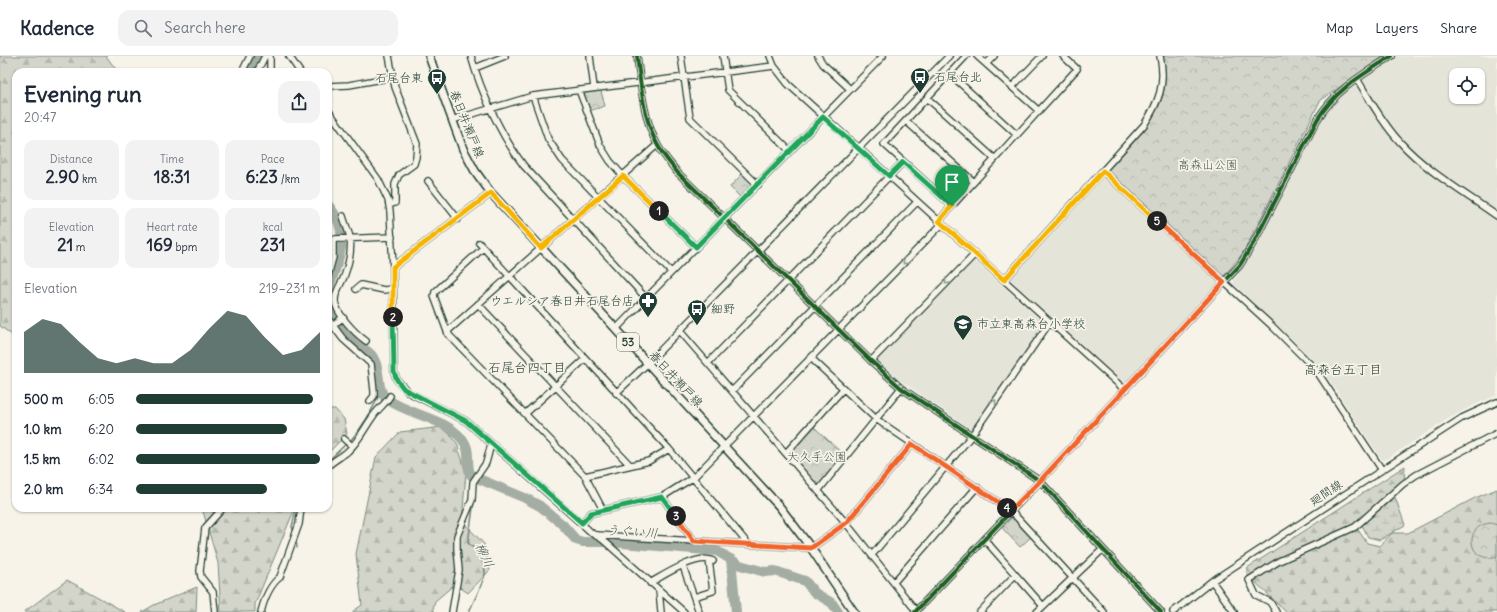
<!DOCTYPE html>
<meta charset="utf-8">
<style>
body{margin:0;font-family:Delius,"Klee One",sans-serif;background:#f2f2f3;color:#1f2937;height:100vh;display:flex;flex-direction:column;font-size:15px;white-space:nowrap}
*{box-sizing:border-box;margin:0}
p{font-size:13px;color:#747a83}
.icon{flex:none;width:22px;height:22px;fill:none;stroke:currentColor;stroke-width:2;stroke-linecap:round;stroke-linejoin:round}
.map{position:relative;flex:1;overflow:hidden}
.side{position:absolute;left:12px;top:12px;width:320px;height:444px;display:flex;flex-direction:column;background:#fff;border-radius:12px;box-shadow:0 1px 3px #0004}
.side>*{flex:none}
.tools{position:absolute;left:1449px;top:12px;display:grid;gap:8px}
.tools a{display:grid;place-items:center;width:36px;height:36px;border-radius:8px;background:#fff;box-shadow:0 1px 3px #0004;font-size:20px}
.pin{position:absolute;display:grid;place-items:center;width:34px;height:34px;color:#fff;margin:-41px -17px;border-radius:50% 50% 50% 0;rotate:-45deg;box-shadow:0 0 4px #0007}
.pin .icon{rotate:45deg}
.km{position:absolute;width:20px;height:20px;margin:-10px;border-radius:50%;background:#222;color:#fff;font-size:11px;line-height:20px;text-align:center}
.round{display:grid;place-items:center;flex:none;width:42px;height:42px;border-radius:12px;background:#f2f2f3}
.overview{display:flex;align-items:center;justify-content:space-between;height:68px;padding:0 12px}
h1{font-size:22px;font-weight:700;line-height:30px}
.metrics{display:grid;grid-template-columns:repeat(3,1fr);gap:6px;height:68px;padding:4px 12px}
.metrics div{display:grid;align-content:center;border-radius:10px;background:#f2f2f3;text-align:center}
.metrics b{font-size:17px;font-weight:700}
.metrics small{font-size:11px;font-weight:400}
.metrics p{font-size:11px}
.chart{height:112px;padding:8px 12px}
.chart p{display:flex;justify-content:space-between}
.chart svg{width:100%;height:72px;margin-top:4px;fill:#1f3d34;opacity:.7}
ul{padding:0 12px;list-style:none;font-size:13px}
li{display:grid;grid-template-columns:64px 48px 1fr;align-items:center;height:30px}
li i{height:10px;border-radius:5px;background:#1f3d34}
header{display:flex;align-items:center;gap:24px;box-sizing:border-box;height:56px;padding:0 20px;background:#fff;border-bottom:1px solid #e0e1e3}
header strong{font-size:19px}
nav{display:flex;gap:22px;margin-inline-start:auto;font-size:14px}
.search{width:280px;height:36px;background:#f2f2f3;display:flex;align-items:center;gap:10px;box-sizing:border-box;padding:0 14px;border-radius:12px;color:#747a83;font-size:15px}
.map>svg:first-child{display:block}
.built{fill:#e5e4d9;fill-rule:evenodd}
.forest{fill:url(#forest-firs);stroke:#79897f}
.wetland{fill:url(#wetland-marsh);stroke:#79897f}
.park{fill:url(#park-crowns);stroke:#79897f}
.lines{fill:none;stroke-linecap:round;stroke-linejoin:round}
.stream{stroke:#6f8077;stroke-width:1.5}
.river{stroke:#a4ada3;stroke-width:10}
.minor-casing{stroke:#1f3d34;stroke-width:8}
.major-casing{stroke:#1f3d34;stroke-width:10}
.minor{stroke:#f7f3e8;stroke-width:5.5}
.major{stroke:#f7f3e8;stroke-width:7}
.cycleway-casing{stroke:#f7f3e8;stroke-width:6}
.cycleway{stroke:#1b5e20;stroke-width:4}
.oneway{stroke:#8b988e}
.split-1-casing{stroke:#fff;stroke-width:8}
.split-2-casing{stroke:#fff;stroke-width:8}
.split-3-casing{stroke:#fff;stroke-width:8}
.split-4-casing{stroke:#fff;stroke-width:8}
.split-5-casing{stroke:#fff;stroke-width:8}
.split-6-casing{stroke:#fff;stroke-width:8}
.split-1{stroke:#22a559;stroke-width:5}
.split-2{stroke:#f5b400;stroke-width:5}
.split-3{stroke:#22a559;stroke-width:5}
.split-4{stroke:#f0652b;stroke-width:5}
.split-5{stroke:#f0652b;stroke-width:5}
.split-6{stroke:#f5b400;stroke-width:5}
.labels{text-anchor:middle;stroke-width:3.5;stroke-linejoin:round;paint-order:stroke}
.shield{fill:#f7f3e8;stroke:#60746a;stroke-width:1}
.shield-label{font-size:11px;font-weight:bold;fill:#1f3d34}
.poi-label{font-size:12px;fill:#1f3d34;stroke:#f7f3e8;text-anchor:start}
.street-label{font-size:12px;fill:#1f3d34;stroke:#f7f3e8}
.park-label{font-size:12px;fill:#435b52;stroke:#f7f3e8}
.neighbourhood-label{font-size:13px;fill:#1f3d34;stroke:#f7f3e8}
.water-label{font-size:13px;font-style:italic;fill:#405950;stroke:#f7f3e8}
</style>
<header>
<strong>Kadence</strong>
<div class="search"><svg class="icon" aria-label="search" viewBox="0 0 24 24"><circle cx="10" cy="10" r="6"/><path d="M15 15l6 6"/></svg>Search here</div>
<nav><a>Map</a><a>Layers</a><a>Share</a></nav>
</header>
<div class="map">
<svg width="1497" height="556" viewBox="0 0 1497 556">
<defs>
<pattern id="forest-firs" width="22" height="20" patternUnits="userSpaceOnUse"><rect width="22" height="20" fill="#d3d5ca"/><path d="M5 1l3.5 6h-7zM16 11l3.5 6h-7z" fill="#b5b8ae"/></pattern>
<pattern id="wetland-marsh" width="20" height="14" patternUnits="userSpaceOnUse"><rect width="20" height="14" fill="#d3d5ca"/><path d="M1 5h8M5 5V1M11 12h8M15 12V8" fill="none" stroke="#b5b8ae"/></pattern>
<pattern id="park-crowns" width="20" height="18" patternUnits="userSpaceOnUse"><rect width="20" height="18" fill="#d3d5ca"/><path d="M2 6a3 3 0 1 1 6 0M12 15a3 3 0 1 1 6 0" fill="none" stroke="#b5b8ae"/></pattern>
</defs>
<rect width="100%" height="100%" fill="#f7f3e8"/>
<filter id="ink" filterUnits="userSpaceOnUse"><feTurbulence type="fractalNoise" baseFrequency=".025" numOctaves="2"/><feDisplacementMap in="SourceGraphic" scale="8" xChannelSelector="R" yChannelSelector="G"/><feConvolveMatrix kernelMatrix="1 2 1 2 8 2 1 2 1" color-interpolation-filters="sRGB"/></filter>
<g filter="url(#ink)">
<path class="built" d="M1396 0H1497V339L1470 351 1446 364 1385 404 1381 403 1334 331 1316 307 1233 227 1234 224 1239 218 1237 217 1255 193 1324 57 1342 37ZM1456 19H1478V41H1456Z
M1101 121H1104L1217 223 1218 226 1127 325H1122L1010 223Z
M973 203 1045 268 973 373H971L891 318 877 306V303Z"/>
<path class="forest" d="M0 0H106L118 16H16V282L0 270Z
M328 168C332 180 331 190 328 202Z
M328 353H335L344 363 347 378 328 397Z
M443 371 457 387 466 417 462 465 484 488 490 514 468 537 455 528 435 545 433 553 435 556H352L362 549 356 498 376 401 400 376Z
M1405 410 1404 424 1354 468 1367 487 1380 490 1392 477H1408L1475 442 1497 433V556H1286L1247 518V512Z
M202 452H295L255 548V556H221L218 507Z
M67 524 125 556H24Z
M197 531 196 556H142L154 549Z"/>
<path class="wetland" d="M1395 441 1405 469 1380 484 1368 481 1362 469Z"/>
<path class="park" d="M1163 0H1384L1320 45 1255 174 1243 197 1224 220H1221L1107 117 1108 114C1137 82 1176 49 1163 0Z
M601 35 605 50 589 55 583 38 585 37Z
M743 117 753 127V129L741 142 730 131Z
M813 370 844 399 819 430H817L790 399V397Z
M1013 460 1032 480 1020 491 1002 472Z
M1491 467 1497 469V500C1469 510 1461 469 1491 467Z"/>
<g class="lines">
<path class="stream" d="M350 385C363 371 373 353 381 335
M328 405 347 387
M294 476 292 471 296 452
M296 484 297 492
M469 556C472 548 485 524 485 517 485 506 476 493 468 487L474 445"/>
<path class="river" d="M251 16 258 0
M328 149C353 178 338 204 328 234
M328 252C333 268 346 280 359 289 364 293 370 296 373 301 382 314 375 334 387 343 409 359 445 362 462 383 473 395 464 412 472 420L525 442 540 450 563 469 576 484 583 486H610L717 495 740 509 765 516 775 515 805 525 815 537 832 547 838 556
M731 503 736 556"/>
<defs>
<path id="minor" d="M270 0V16
M289 0 300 16
M389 0 395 31 417 88 416 101 414 108 399 119 395 128V147L389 149
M471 0C481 36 501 80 524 110L646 242
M590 0 594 32
M637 0C641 30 643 61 657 88 662 98 670 107 677 116L871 305 901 332 1040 425 1161 556
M681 0 690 62 758 129
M723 0 728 34 790 95
M770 0 774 10 788 28 1125 334
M818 0 823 8 850 33
M966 0 884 88 952 150 1077 13 1063 0
M977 0 1039 55
M986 8 994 0
M475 12 505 0
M242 16 250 0
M257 16 265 0
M950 18 1017 79
M1357 23C1370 44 1383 68 1400 86 1425 114 1466 138 1497 160
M328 30 349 29 393 21
M1012 31 1042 0
M579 34 600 89 610 105 623 120 696 191
M533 40 548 83 562 104 671 216
M927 42 995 103
M328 54 378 123 388 144 390 155 393 211 394 316 397 324 408 336 466 365 593 478 602 483 684 556
M452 64 533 40 774 10
M906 65 974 126
M1103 115 1271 269 1316 314 1382 414
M428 125 458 163
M343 160C345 167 348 174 350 181 352 193 348 210 344 221 341 228 335 236 335 244 335 257 356 278 366 285
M939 165 952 150
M479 187 669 393 748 488
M483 192 435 236 434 240 448 278 585 420 603 454
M393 211 491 137
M328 220 333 201V183L392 181
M1004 224 1144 69C1159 46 1166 28 1160 0
M356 233 361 229 384 234 392 233
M478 248 630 409
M328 263 343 283 371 308 374 335V340L370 345
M333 270 343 261
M616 273 883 0
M680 275 846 467 917 556
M448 278 449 274 657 89
M811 302 876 363 1011 455 1104 556
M871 305 975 198
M708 307 903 106
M732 335 917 146
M616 337 648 307 949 0
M526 357 585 303
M344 383 352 390
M786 397 843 333
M328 410C334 404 343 400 348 395 359 385 365 371 374 359 379 352 386 347 390 340
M585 420 649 405 669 393
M818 435 901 332
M662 441 694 485
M582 467 591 457 662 441 694 421 942 168
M597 479 811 492 846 467 912 388
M985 484 1043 550
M872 499 972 379 1050 266
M683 510 699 556
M1212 525 1234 556
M894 526 977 431
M650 527C664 519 698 497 713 505
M659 534 661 556
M694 541 713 535 709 504
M215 556 213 536 201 521 200 515 205 472 223 452
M261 556C264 544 270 529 280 521L299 468 301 452
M452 556 459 514 457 493V480L472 444 473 426 486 407 490 392 493 389
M915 556 1040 425 1240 209 1254 186 1317 64C1336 33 1362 19 1392 0
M980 556 1015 519
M1037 556 1103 493
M1173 556 1212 525 1382 414 1462 362 1497 346
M1276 556 1270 546 1256 539 1249 524 1279 505 1355 471 1403 428 1416 419 1497 377"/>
<path id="major" d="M429 0 463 93 475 115 491 137 779 450 811 492 854 556"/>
</defs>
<use href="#minor" class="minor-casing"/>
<use href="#major" class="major-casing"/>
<use href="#minor" class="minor"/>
<use href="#major" class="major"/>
<defs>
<path id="cycleway" d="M637 0C641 30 643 61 657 88 662 98 670 107 677 116L871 305 901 332 1040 425 1161 556
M915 556 1040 425 1240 209 1254 186 1317 64C1336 33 1362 19 1392 0"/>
</defs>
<use href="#cycleway" class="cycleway-casing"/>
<use href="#cycleway" class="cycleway"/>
</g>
<defs><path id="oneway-chevron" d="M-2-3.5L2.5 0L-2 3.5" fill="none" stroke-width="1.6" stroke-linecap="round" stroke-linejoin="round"/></defs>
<g class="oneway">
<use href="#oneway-chevron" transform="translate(905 206) rotate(134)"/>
<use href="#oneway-chevron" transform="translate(947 226) rotate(134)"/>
<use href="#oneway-chevron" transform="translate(994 346) rotate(-55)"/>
</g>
</g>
<g class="lines" filter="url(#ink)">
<defs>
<path id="split-1" d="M659 155 696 191 823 61 889 120 903 106 952 150"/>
<path id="split-2" d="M393 261V211L491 137 541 192 623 120 659 155"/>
<path id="split-3" d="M393 261 394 316 397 324 404 333 466 365 582 467 591 457 662 441 676 460"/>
<path id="split-4" d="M676 460 694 485 811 492 846 467 912 388 1007 452"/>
<path id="split-5" d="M1007 452 1011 454 1040 425 1224 226 1157 165"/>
<path id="split-6" d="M952 150 939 165 1004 224 1103 115 1157 165"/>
</defs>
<use href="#split-1" class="split-1-casing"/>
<use href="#split-2" class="split-2-casing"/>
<use href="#split-3" class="split-3-casing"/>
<use href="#split-4" class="split-4-casing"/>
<use href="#split-5" class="split-5-casing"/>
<use href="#split-6" class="split-6-casing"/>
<use href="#split-1" class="split-1"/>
<use href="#split-2" class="split-2"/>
<use href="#split-3" class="split-3"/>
<use href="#split-4" class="split-4"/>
<use href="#split-5" class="split-5"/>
<use href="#split-6" class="split-6"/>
</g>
<defs>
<symbol id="bus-pin" viewBox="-11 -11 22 30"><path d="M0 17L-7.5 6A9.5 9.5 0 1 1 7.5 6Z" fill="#1f3d34" stroke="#f7f3e8"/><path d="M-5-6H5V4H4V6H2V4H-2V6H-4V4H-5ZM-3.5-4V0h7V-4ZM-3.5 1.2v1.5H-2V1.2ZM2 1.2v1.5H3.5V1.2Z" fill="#fff"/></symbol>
<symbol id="pharmacy-pin" viewBox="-11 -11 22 30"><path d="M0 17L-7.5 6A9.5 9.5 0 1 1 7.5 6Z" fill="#1f3d34" stroke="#f7f3e8"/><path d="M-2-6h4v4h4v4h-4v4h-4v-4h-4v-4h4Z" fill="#fff"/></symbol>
<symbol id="school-pin" viewBox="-11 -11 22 30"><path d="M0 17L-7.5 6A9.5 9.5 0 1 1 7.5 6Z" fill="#1f3d34" stroke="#f7f3e8"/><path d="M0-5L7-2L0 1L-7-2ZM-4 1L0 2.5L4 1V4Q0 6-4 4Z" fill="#fff"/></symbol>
</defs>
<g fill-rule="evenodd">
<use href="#bus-pin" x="909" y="10" width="22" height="30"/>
<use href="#bus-pin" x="426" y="11" width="22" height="30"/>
<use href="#pharmacy-pin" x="637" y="234" width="22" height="30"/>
<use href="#bus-pin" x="686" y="242" width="22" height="30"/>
<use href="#school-pin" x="952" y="257" width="22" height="30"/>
</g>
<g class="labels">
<rect class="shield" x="617" y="277" width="22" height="18" rx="3"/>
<g class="shield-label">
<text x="628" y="290">53</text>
</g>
<g class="poi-label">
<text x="934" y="25">石尾台北</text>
<text x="423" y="26" text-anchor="end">石尾台東</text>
<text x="634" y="249" text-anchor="end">ウエルシア春日井石尾台店</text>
<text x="711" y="257">細野</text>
<text x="977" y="272">市立東高森台小学校</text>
</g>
<g class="street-label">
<text transform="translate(467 68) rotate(68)" y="4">春日井瀬戸線</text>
<text transform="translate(676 323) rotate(47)" y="4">春日井瀬戸線</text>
<text transform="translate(1326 437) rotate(-33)" y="4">廻間線</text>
</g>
<g class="park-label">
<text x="1208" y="113">高森山公園</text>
<text x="817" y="405">大久手公園</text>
</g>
<g class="neighbourhood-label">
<text x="527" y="316">石尾台四丁目</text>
<text x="1343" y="318">高森台五丁目</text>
</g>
<g class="water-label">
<text transform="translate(632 475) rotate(4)" y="5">うぐい川</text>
<text transform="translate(485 499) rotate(65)" y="5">柳川</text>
</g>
</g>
</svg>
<div class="tools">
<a><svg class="icon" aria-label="locate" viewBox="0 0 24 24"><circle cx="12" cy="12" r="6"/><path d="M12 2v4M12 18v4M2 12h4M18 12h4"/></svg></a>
</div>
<div class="pin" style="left:952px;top:150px;background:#1e9e55"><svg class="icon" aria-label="arrive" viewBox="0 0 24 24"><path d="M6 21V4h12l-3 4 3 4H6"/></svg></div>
<b class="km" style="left:659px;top:155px">1</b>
<b class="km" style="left:393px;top:261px">2</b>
<b class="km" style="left:676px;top:460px">3</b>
<b class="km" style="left:1007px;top:452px">4</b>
<b class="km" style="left:1157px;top:165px">5</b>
<section class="side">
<div class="overview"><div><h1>Evening run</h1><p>20:47</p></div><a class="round"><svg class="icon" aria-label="share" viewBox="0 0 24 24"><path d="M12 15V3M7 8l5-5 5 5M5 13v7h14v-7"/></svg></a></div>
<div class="metrics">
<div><p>Distance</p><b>2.90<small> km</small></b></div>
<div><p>Time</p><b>18:31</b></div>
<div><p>Pace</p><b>6:23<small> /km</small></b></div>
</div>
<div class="metrics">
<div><p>Elevation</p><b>21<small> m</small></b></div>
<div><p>Heart rate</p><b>169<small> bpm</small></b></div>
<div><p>kcal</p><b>231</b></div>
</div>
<div class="chart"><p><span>Elevation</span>219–231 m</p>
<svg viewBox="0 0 160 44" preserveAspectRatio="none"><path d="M0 44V19L10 11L20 14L30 25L40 35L50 38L60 35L70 38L80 38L90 30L100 17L110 6L120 9L130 22L140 33L150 30L160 19V44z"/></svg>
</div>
<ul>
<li><b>500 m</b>6:05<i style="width:96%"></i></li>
<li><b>1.0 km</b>6:20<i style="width:82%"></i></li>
<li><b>1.5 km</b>6:02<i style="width:100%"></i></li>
<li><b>2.0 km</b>6:34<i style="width:71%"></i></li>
</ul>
</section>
</div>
